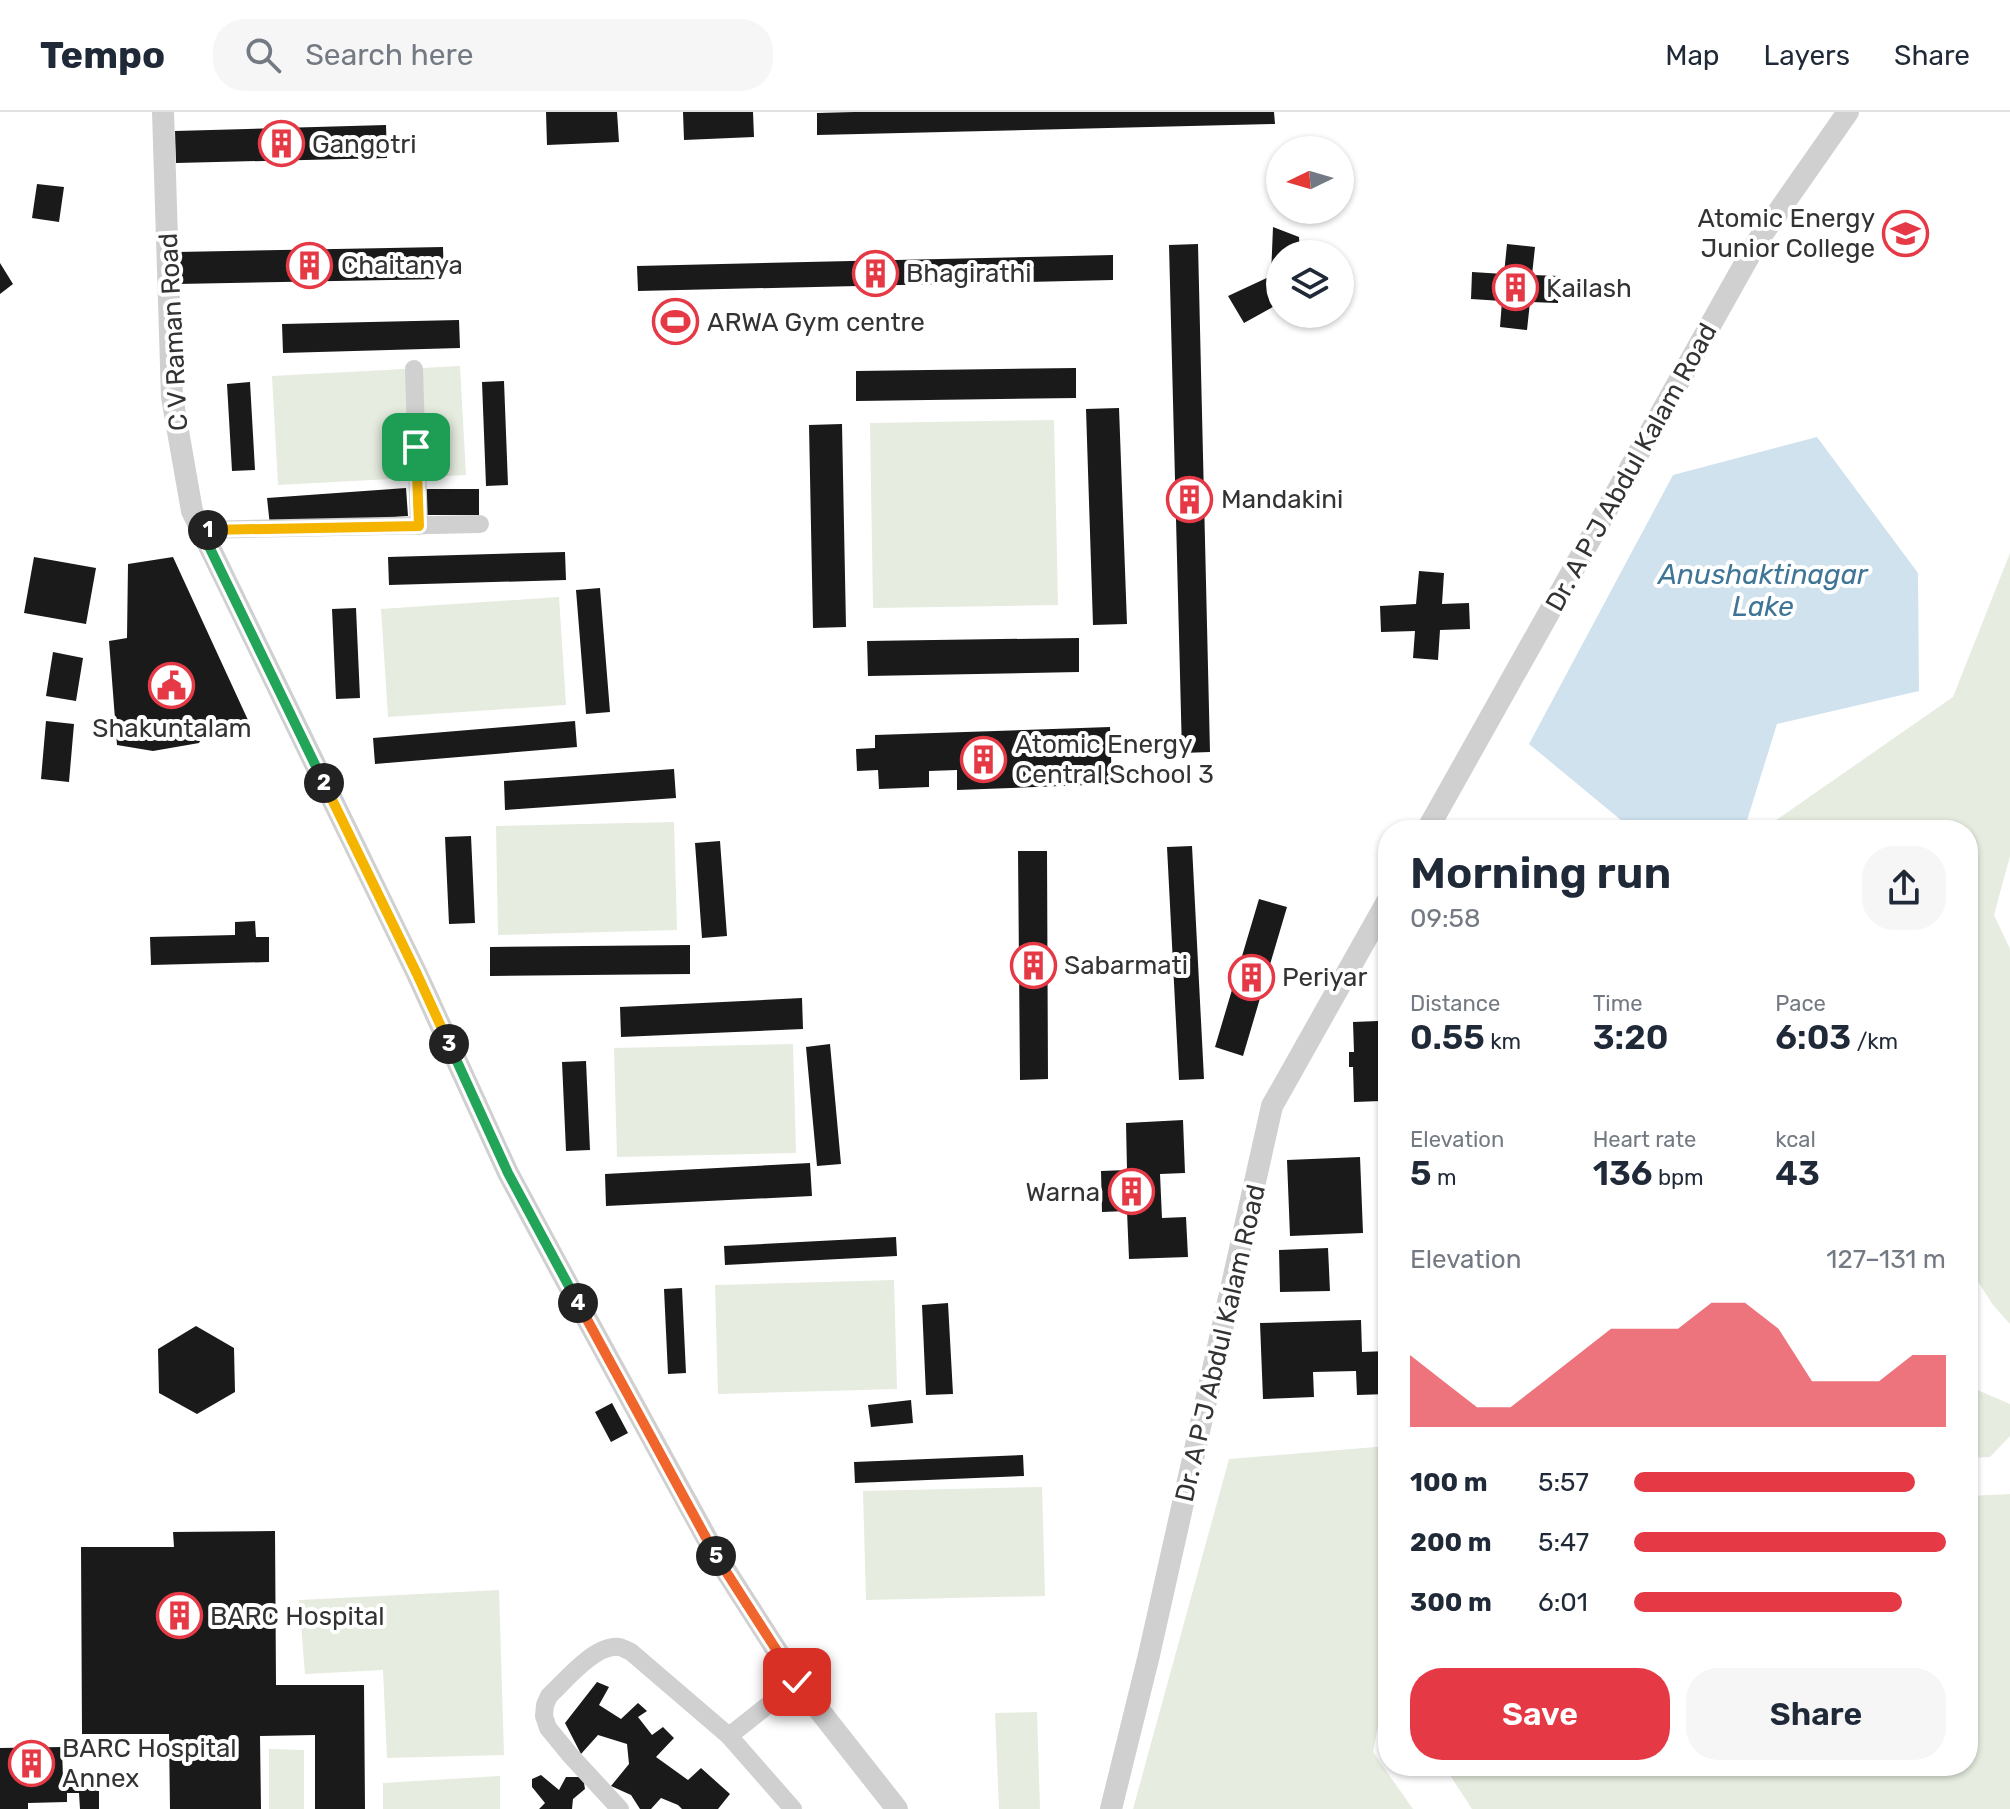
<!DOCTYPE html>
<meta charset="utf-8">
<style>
body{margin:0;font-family:Rubik,sans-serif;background:#f6f6f7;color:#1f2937;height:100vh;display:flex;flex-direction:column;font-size:30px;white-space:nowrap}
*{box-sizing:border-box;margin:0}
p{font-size:26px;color:#747a83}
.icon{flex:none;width:44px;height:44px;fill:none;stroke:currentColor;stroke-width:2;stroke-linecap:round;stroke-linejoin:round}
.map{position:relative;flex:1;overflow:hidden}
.drawer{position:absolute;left:1378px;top:708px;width:600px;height:956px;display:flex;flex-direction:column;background:#fff;border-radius:32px;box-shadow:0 2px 6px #0004}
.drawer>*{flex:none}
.needle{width:52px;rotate:265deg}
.controls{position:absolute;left:1266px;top:24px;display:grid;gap:16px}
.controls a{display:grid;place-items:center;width:88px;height:88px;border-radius:50%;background:#fff;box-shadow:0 2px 6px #0004;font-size:40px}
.pin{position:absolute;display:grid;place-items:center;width:68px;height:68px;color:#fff;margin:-34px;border-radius:16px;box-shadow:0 4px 12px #0006}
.km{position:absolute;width:40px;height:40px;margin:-20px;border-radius:50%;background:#222;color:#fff;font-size:22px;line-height:40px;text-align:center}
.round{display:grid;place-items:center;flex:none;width:84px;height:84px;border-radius:32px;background:#f6f6f7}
.head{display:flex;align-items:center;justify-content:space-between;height:136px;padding:0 32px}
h1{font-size:44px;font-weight:600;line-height:60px}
.metrics{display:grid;grid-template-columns:repeat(3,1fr);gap:12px;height:136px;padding:8px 32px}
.metrics div{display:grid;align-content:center}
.metrics b{font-size:34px;font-weight:600}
.metrics small{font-size:22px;font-weight:400}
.metrics p{font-size:22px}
.chart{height:224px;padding:16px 32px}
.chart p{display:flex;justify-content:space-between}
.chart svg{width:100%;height:144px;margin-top:8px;fill:#e63946;opacity:.7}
.primary-button{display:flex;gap:16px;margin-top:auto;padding:16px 32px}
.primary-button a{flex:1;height:92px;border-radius:32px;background:#e63946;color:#fff;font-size:32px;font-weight:600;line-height:92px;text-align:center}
.primary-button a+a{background:#f6f6f7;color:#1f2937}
ul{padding:0 32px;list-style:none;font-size:26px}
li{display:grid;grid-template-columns:128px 96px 1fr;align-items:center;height:60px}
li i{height:20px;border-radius:10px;background:#e63946}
header{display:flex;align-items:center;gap:48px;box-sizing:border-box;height:112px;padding:0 40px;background:#fff;border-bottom:2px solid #e0e1e3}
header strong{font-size:38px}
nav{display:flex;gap:44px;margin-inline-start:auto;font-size:28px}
.search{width:560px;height:72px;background:#f6f6f7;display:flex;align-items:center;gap:20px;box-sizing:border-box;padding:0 28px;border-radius:32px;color:#747a83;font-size:30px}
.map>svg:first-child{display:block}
.green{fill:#e6ecdf}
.water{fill:#cfe2ee}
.building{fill:#1a1a1a}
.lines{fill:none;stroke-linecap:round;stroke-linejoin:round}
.minor{stroke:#d0d0d0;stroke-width:18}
.tertiary{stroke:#d0d0d0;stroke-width:22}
.split-1-casing{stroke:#fff;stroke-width:16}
.split-2-casing{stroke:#fff;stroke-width:16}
.split-3-casing{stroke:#fff;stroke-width:16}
.split-4-casing{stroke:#fff;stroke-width:16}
.split-5-casing{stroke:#fff;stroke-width:16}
.split-6-casing{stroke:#fff;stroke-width:16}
.split-1{stroke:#f5b400;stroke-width:10}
.split-2{stroke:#22a559;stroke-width:10}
.split-3{stroke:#f5b400;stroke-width:10}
.split-4{stroke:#22a559;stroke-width:10}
.split-5{stroke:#f0652b;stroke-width:10}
.split-6{stroke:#f0652b;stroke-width:10}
.labels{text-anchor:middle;stroke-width:8;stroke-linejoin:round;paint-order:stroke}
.poi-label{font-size:26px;fill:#333;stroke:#fff;text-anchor:start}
.street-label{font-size:26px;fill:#333;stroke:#fff}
.water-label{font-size:28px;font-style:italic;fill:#3f7597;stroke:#fff}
</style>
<header>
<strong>Tempo</strong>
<div class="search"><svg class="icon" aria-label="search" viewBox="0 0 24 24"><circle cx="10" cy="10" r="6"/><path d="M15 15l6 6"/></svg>Search here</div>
<nav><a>Map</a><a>Layers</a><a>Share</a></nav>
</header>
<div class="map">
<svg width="2010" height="1697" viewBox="0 0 2010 1697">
<rect width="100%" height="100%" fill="#fff"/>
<path class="green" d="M460 254 466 363 278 373 272 264Z
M1054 308 1058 493 873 496 870 311Z
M2010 441V744L1994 803 2010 837V1212L1993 1193 1968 1154V718H1762L1953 585Z
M559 485 566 593 388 605 381 497Z
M674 710 677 818 498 823 496 714Z
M793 932 796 1041 617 1045 614 936Z
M894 1168 897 1277 718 1282 715 1173Z
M1968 1274 2010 1292V1324L1990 1345 1968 1346Z
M1388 1334V1563L1373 1640 1413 1697H1133L1229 1347Z
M1042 1375 1045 1484 866 1488 863 1379Z
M2010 1382V1697H1472L1444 1654H1968V1384Z
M499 1478 504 1643 387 1646 383 1558 305 1562 299 1488Z
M1037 1600 1040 1697H999L995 1601Z
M269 1637 304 1638V1697H269Z
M500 1664V1697H383V1671Z"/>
<path class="water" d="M1817 325 1918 461 1919 579 1777 612 1744 718H1633L1529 632 1673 363Z"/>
<path class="building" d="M546 0H617L619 30 547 33Z
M683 0H753L754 25 684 28Z
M854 0H1274L1275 12 817 23V1Z
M386 13 387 46 176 51 175 19Z
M37 72 64 75 59 110 32 106Z
M1273 115 1299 125 1300 142H1280V191L1244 211 1228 184 1271 164Z
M1198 132 1210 640 1182 641 1169 133Z
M1507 132 1535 135 1532 163 1559 164 1558 191 1530 190 1527 218 1500 215 1502 189 1471 187 1472 160 1504 162Z
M443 135 444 167 177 172 176 140Z
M1113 143V168L638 179 637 154Z
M0 151 13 172 0 182Z
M459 208 460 236 283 241 282 212Z
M1076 256V286L856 289V259Z
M504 269 508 373 486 374 482 270Z
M250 270 255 358 232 359 227 272Z
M1119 296 1127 512 1093 513 1086 297Z
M842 312 846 515 813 516 809 313Z
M406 376 408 404 270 414 267 386Z
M424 377H479V403H424Z
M565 440 566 468 389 473 388 445Z
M34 445 96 456 86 512 24 501Z
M173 445 253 619 206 617 199 631 153 639 117 633 109 529 127 526 128 452Z
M1419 459 1444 461 1442 492 1469 491 1470 517 1440 518 1438 548 1413 546 1415 519 1381 520 1380 494 1416 492Z
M600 476 610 600 586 602 576 478Z
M356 496 360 586 336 587 332 497Z
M1079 526V560L868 564 867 529Z
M53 540 83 546 76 589 46 584Z
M46 609 74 612 69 670 41 667Z
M575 609 577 635 375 652 373 626Z
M1110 615 1112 672 957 678V658L929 659V675L879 677 878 658 857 659 856 637 875 636V623Z
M674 657 676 686 505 698 504 669Z
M471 724 475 811 449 812 445 725Z
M720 729 727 824 702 826 695 731Z
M1192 734 1204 967 1179 968 1167 735Z
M1018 739H1047L1048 967 1020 968Z
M1259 787 1287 795 1243 944 1215 935Z
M255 809 256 825H269V850L151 853 150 825 235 823V810Z
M690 833V862L490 864V835Z
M802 886 803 917 621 925 620 895Z
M1378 909 1381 989 1354 990 1353 955H1349V940H1354L1353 910Z
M830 932 841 1052 817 1054 806 935Z
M586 949 590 1038 566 1039 562 950Z
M1183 1008 1185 1061 1160 1062 1162 1106 1186 1105 1188 1145 1129 1147 1127 1099 1102 1100 1101 1059 1127 1058 1126 1011Z
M1360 1045 1363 1121 1290 1124 1287 1048Z
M810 1051 812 1084 606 1094 605 1062Z
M896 1125 897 1144 725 1153 724 1134Z
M1328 1136 1330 1179 1280 1180 1279 1138Z
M682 1176 686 1261 668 1262 664 1177Z
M948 1191 953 1282 926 1283 922 1193Z
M1361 1208 1362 1240 1388 1239V1282L1357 1283 1356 1259 1313 1260 1314 1285 1263 1287 1260 1211Z
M196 1214 234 1236 235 1280 197 1302 159 1281 158 1237Z
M911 1288 913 1311 871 1315 868 1293Z
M612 1291 628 1321 611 1330 595 1300Z
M1023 1343 1024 1364 855 1371 854 1350Z
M275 1419 276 1573H364L365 1697H315V1623L260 1624 261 1697H170L169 1622H82L81 1435H174L173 1420Z
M597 1570 609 1575 599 1593 621 1607 638 1591 647 1599 638 1605 652 1623 663 1615 674 1626 656 1645 688 1668 701 1656 730 1682 718 1697H682L678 1693 661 1686 651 1697H640L631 1683 611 1674 629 1652 627 1632 598 1623 581 1642 565 1611Z
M62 1635 63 1667 99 1666V1697H80L79 1681H67V1690L28 1691V1697H0V1636Z
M541 1663 559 1678 566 1665H583L585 1677 573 1687 572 1697H539L545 1691 532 1675V1667Z"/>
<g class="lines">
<path class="minor" d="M414 257 419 414
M201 418 480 412
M729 1624 793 1697
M620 1697 571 1644 548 1616 544 1604 545 1593 549 1584C565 1569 595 1532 619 1535 621 1535 629 1539 631 1540L729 1624 797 1570"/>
<path class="tertiary" d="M163 0 172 285 192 399 417 862 508 1061 571 1178 717 1445 797 1570 897 1697
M1427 718 1757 130 1848 0
M1111 1697 1149 1543 1272 994 1388 788"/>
</g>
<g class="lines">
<defs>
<path id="split-1" d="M208 418 419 414 416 335"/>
<path id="split-2" d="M208 418H201L324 671"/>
<path id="split-3" d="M324 671 417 862 449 932"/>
<path id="split-4" d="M449 932 508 1061 578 1191"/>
<path id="split-5" d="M578 1191 716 1444"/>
<path id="split-6" d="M716 1444 797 1570"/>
</defs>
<use href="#split-1" class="split-1-casing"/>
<use href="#split-2" class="split-2-casing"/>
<use href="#split-3" class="split-3-casing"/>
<use href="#split-4" class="split-4-casing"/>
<use href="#split-5" class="split-5-casing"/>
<use href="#split-6" class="split-6-casing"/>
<use href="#split-1" class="split-1"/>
<use href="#split-2" class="split-2"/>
<use href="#split-3" class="split-3"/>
<use href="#split-4" class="split-4"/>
<use href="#split-5" class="split-5"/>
<use href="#split-6" class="split-6"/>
</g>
<defs>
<symbol id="building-ring" viewBox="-11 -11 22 22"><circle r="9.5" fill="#fff" stroke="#e63946" stroke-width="1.5"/><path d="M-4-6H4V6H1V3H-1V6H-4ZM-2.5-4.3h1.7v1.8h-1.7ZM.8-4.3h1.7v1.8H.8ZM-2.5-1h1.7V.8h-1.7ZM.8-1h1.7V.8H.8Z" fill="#e63946"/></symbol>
<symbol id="university-ring" viewBox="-11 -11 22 22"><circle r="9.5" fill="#fff" stroke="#e63946" stroke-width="1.5"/><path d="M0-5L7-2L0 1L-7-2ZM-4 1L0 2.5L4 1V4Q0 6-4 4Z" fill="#e63946"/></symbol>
<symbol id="stadium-ring" viewBox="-11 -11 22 22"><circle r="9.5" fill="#fff" stroke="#e63946" stroke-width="1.5"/><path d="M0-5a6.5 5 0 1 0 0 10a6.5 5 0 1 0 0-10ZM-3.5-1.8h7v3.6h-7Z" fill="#e63946"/></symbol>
<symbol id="civic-ring" viewBox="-11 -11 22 22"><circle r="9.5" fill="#fff" stroke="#e63946" stroke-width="1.5"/><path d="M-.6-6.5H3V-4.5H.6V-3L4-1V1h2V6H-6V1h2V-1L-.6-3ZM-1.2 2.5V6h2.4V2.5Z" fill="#e63946"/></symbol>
</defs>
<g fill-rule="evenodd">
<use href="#building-ring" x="256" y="6" width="51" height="51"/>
<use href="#university-ring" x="1880" y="96" width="51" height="51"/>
<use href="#building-ring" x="284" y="128" width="51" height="51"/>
<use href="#building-ring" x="850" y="136" width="51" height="51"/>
<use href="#building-ring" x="1490" y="150" width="51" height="51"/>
<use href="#stadium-ring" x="650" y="184" width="51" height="51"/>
<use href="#building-ring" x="1164" y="362" width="51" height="51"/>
<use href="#civic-ring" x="146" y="548" width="51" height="51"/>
<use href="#building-ring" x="958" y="622" width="51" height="51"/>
<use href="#building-ring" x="1008" y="828" width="51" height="51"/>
<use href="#building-ring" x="1226" y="840" width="51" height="51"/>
<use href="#building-ring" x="1106" y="1054" width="51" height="51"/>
<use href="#building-ring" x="154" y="1478" width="51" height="51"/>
<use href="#building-ring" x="6" y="1626" width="51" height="51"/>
</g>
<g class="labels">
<g class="poi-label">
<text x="312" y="41">Gangotri</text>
<text x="1875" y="115" text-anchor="end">Atomic Energy<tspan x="1875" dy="30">Junior College</tspan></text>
<text x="341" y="162">Chaitanya</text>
<text x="906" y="170">Bhagirathi</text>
<text x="1546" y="185">Kailash</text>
<text x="707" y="219">ARWA Gym centre</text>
<text x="1221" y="396">Mandakini</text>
<text x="172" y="625" text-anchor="middle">Shakuntalam</text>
<text x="1015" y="641">Atomic Energy<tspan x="1015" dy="30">Central School 3</tspan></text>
<text x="1064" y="862">Sabarmati</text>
<text x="1282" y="874">Periyar</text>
<text x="1100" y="1089" text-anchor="end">Warna</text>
<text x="210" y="1513">BARC Hospital</text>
<text x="62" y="1645">BARC Hospital<tspan x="62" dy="30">Annex</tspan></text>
</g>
<g class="street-label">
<text transform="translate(173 220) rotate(-93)" y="9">C V Raman Road</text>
<text transform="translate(1631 355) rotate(-61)" y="9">Dr. A P J Abdul Kalam Road</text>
<text transform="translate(1220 1231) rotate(-77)" y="9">Dr. A P J Abdul Kalam Road</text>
</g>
<g class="water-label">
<text x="1763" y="472">Anushaktinagar<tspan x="1763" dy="32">Lake</tspan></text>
</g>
</g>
</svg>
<div class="controls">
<a><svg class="needle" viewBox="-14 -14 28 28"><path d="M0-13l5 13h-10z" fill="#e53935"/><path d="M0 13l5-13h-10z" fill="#747a83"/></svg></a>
<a><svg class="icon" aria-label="layers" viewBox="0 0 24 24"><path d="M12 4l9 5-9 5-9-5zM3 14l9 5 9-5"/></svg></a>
</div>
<div class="pin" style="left:416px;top:335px;background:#1e9e55"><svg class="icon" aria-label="arrive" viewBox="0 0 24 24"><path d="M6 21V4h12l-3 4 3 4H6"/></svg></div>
<div class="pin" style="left:797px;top:1570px;background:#d93025"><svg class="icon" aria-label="check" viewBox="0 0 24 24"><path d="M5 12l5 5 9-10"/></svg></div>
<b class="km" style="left:208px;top:418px">1</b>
<b class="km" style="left:324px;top:671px">2</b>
<b class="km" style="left:449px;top:932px">3</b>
<b class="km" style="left:578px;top:1191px">4</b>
<b class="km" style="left:716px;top:1444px">5</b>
<section class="drawer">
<div class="head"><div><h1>Morning run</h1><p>09:58</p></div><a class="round"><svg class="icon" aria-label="share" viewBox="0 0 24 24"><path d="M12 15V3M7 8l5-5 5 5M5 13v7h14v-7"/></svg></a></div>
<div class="metrics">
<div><p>Distance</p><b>0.55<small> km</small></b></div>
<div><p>Time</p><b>3:20</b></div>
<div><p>Pace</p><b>6:03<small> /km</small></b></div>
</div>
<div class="metrics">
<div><p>Elevation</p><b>5<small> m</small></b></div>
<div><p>Heart rate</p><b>136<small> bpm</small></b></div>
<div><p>kcal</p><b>43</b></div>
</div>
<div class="chart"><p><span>Elevation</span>127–131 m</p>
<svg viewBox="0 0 160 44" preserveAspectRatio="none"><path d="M0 44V22L10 30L20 38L30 38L40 30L50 22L60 14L70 14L80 14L90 6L100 6L110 14L120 30L130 30L140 30L150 22L160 22V44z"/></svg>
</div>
<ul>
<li><b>100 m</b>5:57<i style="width:90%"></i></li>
<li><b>200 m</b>5:47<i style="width:100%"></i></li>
<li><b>300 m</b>6:01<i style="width:86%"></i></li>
</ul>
<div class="primary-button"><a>Save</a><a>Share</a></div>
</section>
</div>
